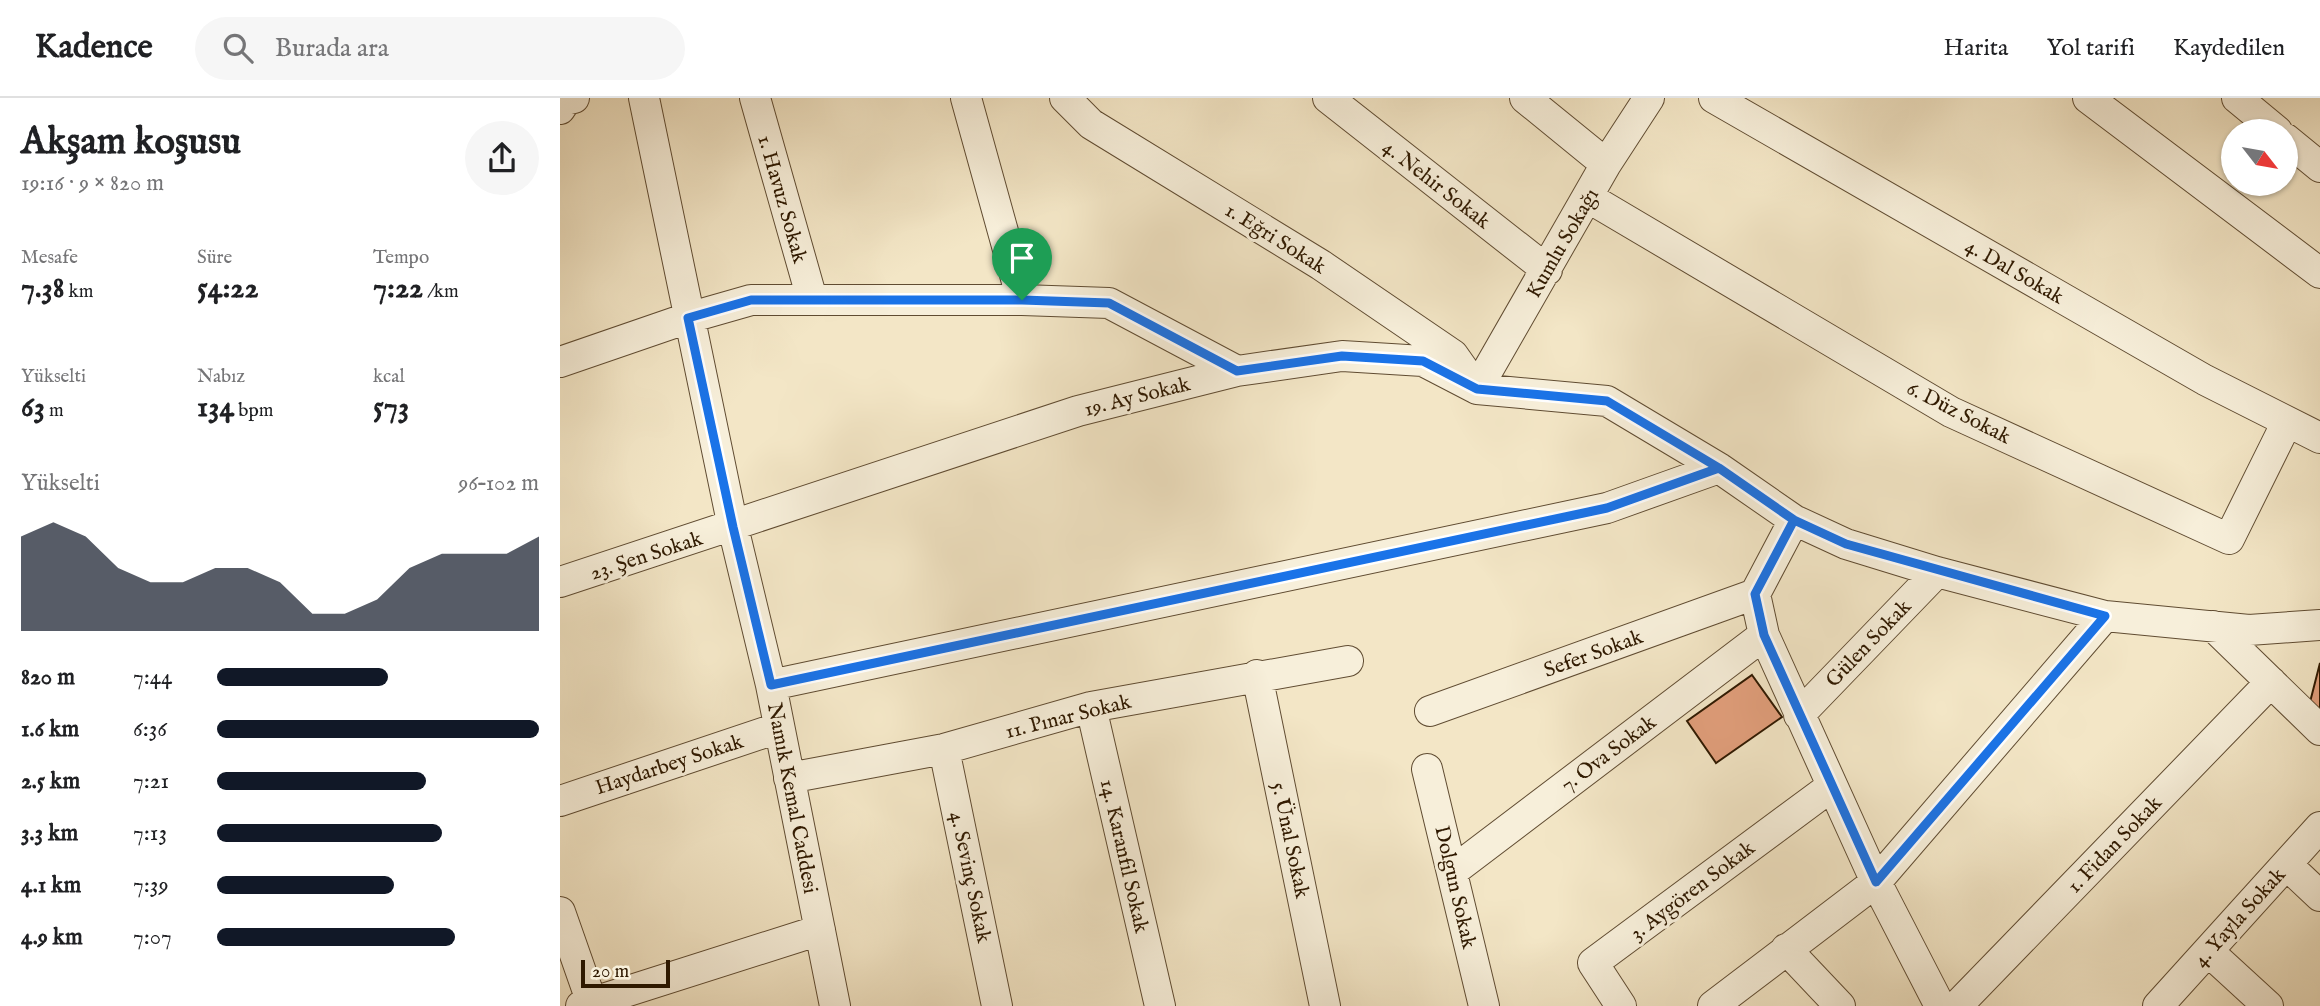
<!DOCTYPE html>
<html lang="tr">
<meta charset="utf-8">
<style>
body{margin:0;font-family:"IM FELL English",serif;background:#f6f6f6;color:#202124;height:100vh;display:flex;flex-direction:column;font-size:26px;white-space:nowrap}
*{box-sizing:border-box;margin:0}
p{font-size:23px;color:#757577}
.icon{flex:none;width:38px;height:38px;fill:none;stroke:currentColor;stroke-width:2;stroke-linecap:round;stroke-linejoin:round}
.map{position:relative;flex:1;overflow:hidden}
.side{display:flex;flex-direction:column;background:#fff;width:560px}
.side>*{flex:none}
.needle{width:46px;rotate:121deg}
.buttons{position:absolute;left:1661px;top:21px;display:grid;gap:14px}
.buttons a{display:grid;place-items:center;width:77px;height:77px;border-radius:50%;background:#fff;box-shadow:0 2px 5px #0004;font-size:35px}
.scale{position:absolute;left:21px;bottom:18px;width:89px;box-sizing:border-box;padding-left:7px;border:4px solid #2f1900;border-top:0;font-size:19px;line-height:24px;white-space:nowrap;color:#2f1900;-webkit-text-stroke:5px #f7efda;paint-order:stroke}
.pin{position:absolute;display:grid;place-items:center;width:60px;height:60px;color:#fff;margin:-72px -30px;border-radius:50% 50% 50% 0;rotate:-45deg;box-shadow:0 0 7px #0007}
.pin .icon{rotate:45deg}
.round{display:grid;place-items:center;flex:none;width:74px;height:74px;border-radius:37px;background:#f6f6f6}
.overview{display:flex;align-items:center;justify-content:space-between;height:119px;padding:0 21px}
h1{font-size:38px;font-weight:700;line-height:52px}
.stats{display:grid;grid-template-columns:repeat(3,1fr);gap:10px;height:119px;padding:7px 21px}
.stats div{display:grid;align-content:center}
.stats b{font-size:30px;font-weight:700}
.stats small{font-size:19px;font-weight:400}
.stats p{font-size:19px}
.chart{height:196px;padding:14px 21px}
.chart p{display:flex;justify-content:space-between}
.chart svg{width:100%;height:126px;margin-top:7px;fill:#111827;opacity:.7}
ul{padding:0 21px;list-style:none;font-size:23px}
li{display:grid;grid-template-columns:112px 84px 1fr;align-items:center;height:52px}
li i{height:18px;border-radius:9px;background:#111827}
header{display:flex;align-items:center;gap:42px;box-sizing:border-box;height:98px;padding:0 35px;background:#fff;border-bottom:2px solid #e0e0e0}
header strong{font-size:33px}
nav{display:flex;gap:38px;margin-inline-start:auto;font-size:24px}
.search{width:490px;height:63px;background:#f6f6f6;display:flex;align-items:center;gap:18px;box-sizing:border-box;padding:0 24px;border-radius:38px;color:#757577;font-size:26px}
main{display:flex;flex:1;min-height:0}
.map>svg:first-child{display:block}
.building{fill:#e29f7c;stroke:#2f1900;stroke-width:2}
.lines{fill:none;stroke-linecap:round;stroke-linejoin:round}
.minor-casing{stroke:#604c32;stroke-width:32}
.minor{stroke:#f7efda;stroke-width:30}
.route-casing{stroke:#fff;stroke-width:14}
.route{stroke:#1a73e8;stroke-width:9}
.labels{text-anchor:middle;stroke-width:6;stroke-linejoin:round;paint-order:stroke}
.street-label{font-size:21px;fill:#2f1900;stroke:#f7efda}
</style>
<header>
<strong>Kadence</strong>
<div class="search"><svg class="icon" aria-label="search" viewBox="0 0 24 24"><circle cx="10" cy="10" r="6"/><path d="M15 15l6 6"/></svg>Burada ara</div>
<nav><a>Harita</a><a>Yol tarifi</a><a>Kaydedilen</a></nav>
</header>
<main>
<section class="side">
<div class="overview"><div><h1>Akşam koşusu</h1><p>19:16 · 9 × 820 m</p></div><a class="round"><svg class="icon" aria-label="share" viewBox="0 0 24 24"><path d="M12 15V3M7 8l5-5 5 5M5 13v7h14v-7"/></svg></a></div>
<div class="stats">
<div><p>Mesafe</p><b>7.38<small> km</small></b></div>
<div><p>Süre</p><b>54:22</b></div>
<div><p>Tempo</p><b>7:22<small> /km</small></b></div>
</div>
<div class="stats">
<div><p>Yükselti</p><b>63<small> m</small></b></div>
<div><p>Nabız</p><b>134<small> bpm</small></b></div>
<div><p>kcal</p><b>573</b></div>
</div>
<div class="chart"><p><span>Yükselti</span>96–102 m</p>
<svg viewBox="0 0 160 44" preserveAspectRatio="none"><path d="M0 44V11L10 6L20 11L30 22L40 27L50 27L60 22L70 22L80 27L90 38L100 38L110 33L120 22L130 17L140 17L150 17L160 11V44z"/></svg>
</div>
<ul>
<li><b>820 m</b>7:44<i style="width:53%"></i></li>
<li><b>1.6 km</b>6:36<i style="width:100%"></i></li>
<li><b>2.5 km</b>7:21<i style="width:65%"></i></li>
<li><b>3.3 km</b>7:13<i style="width:70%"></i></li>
<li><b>4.1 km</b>7:39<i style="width:55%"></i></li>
<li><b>4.9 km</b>7:07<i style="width:74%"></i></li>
</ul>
</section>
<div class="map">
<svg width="1760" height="908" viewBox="0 0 1760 908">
<rect width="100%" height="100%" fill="#f3e6c6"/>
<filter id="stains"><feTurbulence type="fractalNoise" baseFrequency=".00286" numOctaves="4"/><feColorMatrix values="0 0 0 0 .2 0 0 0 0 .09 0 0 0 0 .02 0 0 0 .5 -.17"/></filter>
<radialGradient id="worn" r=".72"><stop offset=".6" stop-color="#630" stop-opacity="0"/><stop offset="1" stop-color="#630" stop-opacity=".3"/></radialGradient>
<path class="building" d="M1760 565V611L1749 608Z
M1192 577 1222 619 1156 665 1127 623Z"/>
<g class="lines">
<defs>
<path id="minor" d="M84 0 173 429 211 587 275 908
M195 0 252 201
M406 0 462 202
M505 0 531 26 761 167 893 257 917 291 1046 66 1089 0
M768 0 987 172
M965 0 1046 66
M1154 0 1645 282 1760 340
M1528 0 1760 175
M1677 0 1717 33
M0 11 6 2 14 0
M1726 41 1760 69
M1029 100 1391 314 1669 441 1727 324
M0 264 128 220 191 202H462L549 205 677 273
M1234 422 1195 496 1204 537 1316 784 1380 908
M0 484 518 313 677 273 782 258 863 263 917 291 1047 303 1159 370 1234 422 1286 446 1377 474 1545 518 1689 532 1760 527
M1653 528 1760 632
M697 577 765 908
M211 587 1047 410 1159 370
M531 609 600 908
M870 613 1195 496
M1239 617 1377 474
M384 651 437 908
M867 671 924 908
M229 680 384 651 531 609 788 563
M0 703 218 630
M1727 767 1760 798
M893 773 1204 537
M0 814 33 908
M1226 851 1280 908
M1648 853 1708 908
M21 908 260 832
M1061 908 1033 865 1272 688
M1153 908 1316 784 1545 518
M1397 908 1711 584
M1598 908 1760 729"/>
</defs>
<use href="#minor" class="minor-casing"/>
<use href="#minor" class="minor"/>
</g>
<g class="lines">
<defs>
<path id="route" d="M462 202H191L128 220 173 429 211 587 1047 410 1159 370 1234 422 1195 496 1204 537 1316 784 1545 518 1286 446 1234 422 1159 370 1047 303 917 291 863 263 782 258 677 273 549 205 462 202"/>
</defs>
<use href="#route" class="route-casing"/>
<use href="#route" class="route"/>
</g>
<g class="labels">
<g class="street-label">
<text transform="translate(877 86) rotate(38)" y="7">4. Nehir Sokak</text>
<text transform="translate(223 101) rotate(74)" y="7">1. Havuz Sokak</text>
<text transform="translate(716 140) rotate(32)" y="7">1. Eğri Sokak</text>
<text transform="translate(1002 145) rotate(-60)" y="7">Kumlu Sokağı</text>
<text transform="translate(1455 173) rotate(30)" y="7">4. Dal Sokak</text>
<text transform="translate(577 298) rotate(-14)" y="7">19. Ay Sokak</text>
<text transform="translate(1399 314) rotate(27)" y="7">6. Düz Sokak</text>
<text transform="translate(86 457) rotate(-18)" y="7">23. Şen Sokak</text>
<text transform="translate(1308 545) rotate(-46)" y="7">Gülen Sokak</text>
<text transform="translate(1033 555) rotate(-20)" y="7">Sefer Sokak</text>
<text transform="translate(508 618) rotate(-14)" y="7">11. Pınar Sokak</text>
<text transform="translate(1048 655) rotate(-37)" y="7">7. Ova Sokak</text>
<text transform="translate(109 666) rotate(-18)" y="7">Haydarbey Sokak</text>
<text transform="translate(233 700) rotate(79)" y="7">Namık Kemal Caddesi</text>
<text transform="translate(731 742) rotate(78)" y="7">5. Ünal Sokak</text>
<text transform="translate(1554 746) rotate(-46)" y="7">1. Fidan Sokak</text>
<text transform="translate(565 758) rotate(77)" y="7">14. Karanfil Sokak</text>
<text transform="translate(411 779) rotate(78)" y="7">4. Sevinç Sokak</text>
<text transform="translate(896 789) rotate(77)" y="7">Dolgun Sokak</text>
<text transform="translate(1132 792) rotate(-37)" y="7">3. Aygören Sokak</text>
<text transform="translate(1679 819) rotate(-48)" y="7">4. Yayla Sokak</text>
</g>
</g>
<rect width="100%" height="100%" filter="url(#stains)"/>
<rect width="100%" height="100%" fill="url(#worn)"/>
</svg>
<div class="buttons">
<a><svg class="needle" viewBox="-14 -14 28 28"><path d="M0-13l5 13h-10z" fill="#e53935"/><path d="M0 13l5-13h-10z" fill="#757577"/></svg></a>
</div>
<div class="scale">20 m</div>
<div class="pin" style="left:462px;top:202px;background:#1e9e55"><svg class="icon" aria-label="arrive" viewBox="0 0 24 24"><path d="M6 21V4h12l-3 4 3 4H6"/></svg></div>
</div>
</main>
